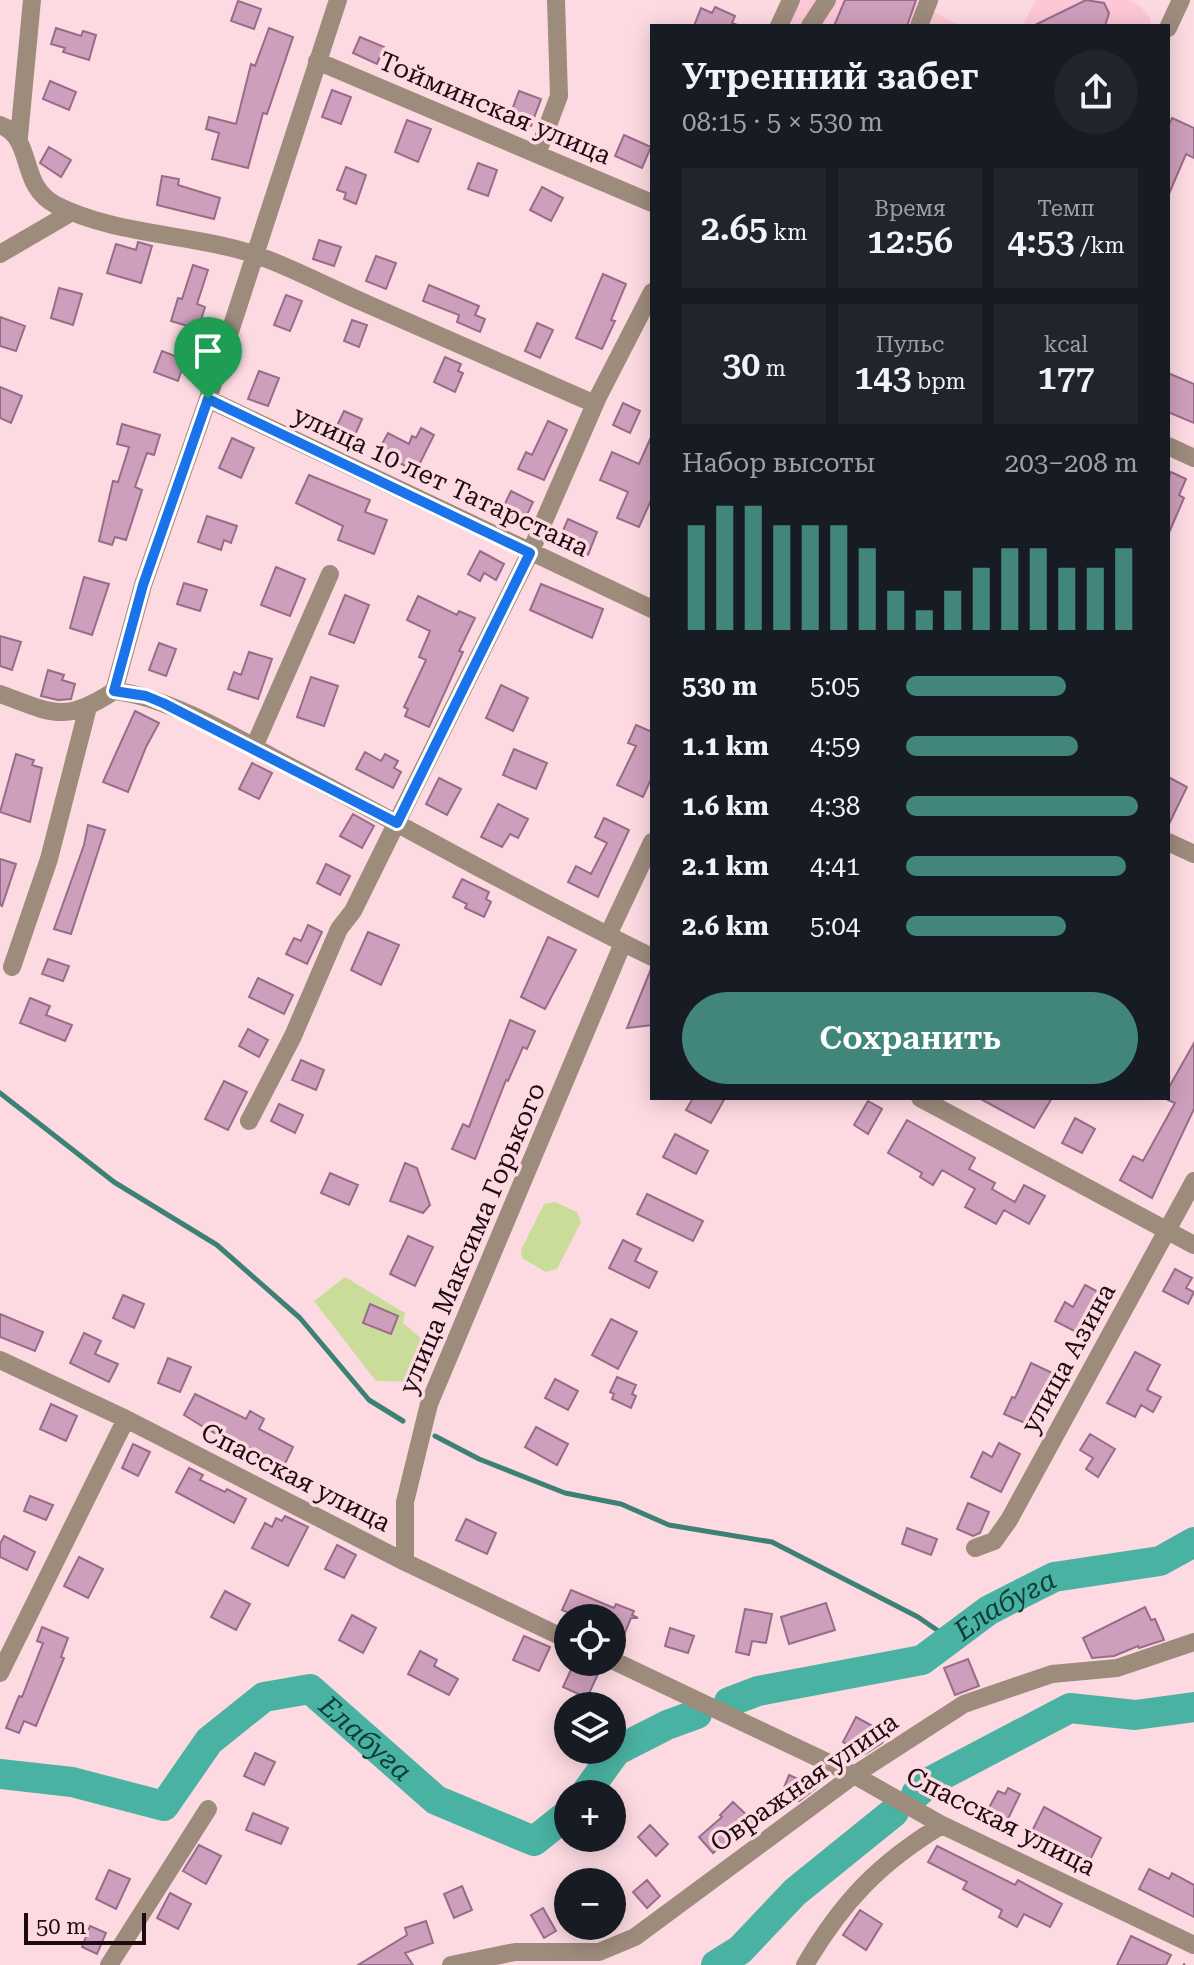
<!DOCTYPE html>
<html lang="ru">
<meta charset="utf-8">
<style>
body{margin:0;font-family:"Roboto Serif",serif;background:#20242c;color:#f1f3f6;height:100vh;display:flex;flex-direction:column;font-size:30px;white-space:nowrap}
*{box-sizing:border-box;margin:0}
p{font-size:26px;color:#9ea1a6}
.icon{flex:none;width:44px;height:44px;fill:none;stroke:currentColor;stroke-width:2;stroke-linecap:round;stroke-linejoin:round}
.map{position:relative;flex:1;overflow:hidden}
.drawer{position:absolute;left:650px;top:24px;width:520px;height:1076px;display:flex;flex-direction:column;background:#171b24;border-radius:0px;box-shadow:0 4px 20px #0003}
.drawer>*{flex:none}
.tools{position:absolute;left:554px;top:1604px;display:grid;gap:16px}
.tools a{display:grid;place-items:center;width:72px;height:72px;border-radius:50%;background:#171b24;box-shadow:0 4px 20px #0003;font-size:40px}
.scale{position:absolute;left:24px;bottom:20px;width:122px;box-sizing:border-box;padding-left:8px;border:4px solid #1e0b11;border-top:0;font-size:22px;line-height:28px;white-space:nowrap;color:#1e0b11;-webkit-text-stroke:6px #fddae2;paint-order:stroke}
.pin{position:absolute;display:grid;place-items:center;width:68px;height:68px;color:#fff;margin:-82px -34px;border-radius:50% 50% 50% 0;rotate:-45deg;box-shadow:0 0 8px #0007}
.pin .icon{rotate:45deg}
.round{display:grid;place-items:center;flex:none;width:84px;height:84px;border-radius:42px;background:#20242c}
.summary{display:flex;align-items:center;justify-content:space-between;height:136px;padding:0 32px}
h1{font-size:36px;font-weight:600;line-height:60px}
.figures{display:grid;grid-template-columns:repeat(3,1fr);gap:12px;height:136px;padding:8px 32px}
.figures div{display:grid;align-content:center;border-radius:0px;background:#20242c;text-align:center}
.figures b{font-size:34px;font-weight:600}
.figures small{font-size:22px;font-weight:400}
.figures p{font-size:22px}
.chart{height:224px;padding:16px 32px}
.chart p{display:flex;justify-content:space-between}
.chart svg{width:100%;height:144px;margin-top:8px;stroke:#42867b;stroke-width:6}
.primary-button{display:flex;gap:16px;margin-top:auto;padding:16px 32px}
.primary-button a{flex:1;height:92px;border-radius:48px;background:#42867b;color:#fff;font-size:32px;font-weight:600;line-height:92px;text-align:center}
ul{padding:0 32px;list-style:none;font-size:26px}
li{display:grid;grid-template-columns:128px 96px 1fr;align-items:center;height:60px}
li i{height:20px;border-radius:10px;background:#42867b}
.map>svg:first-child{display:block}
.built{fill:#fdc7d5}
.green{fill:#c9dc99}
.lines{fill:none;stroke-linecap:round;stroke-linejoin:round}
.stream{stroke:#3d8076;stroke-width:5}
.river{stroke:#4ab2a2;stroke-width:30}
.building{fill:#ce9fbc;stroke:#986c88;stroke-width:2}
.path{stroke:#896f76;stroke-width:3;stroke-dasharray:6 6;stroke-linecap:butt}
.minor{stroke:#9d8b7c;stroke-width:18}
.route-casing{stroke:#fff;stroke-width:16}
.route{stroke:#1a73e8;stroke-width:10}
.labels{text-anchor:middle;stroke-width:7;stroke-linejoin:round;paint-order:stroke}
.street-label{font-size:26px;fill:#1e0b11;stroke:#fddae2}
.water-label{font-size:28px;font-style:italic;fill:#0f3e37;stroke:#fddae2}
</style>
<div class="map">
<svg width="1194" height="1965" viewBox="0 0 1194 1965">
<rect width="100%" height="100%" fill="#fddae2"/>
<path class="built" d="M801 0H940L934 12 961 26H789Z
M1036 0H1128L1139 5 1150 18 1151 26H1022Z"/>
<path class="green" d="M555 1202 577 1212 581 1222 557 1269 546 1272 522 1258 521 1250 544 1204Z
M345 1277 405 1313 403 1323 425 1342 417 1382 376 1381 314 1301Z"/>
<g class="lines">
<path class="stream" d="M0 1093 114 1182 217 1245 300 1318 369 1400 403 1421
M435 1436 479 1459 565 1493 621 1504 669 1525 772 1542 918 1617 950 1639"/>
<g class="river">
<path id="s1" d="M729 1702 758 1691 922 1660 989 1610 1054 1577 1160 1561 1194 1542"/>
<path id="s2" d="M0 1774 72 1782 164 1806 209 1741 264 1697 310 1689 436 1800 534 1841 568 1814"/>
<path d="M585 1794 616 1751 667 1725 697 1714"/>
<path d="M916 1794 931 1781 1070 1708 1135 1715 1194 1707"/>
<path d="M716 1965 740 1950 795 1892 894 1812"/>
</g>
</g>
<path class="building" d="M845 0H916L907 26H834Z
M1086 0 1104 3 1109 13 1105 26H1033Z
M238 1 261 9 254 29 231 21Z
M715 7 735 16 732 23 740 26H694L701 8 712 13Z
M56 28 81 36 83 31 96 35 89 60 63 52 65 48 51 44Z
M269 28 293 37 267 114 263 113 248 168 212 159 219 133 206 129 209 117 236 124 251 64 255 66Z
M360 37 384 47 377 64 353 53Z
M50 81 76 92 69 110 43 99Z
M332 90 351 97 341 124 322 117Z
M519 91 541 99 531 126 509 118Z
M1172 118 1194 128V158L1186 154 1168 196V127Z
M407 120 431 129 418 162 395 152Z
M624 135 651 147 642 168 615 156Z
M49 147 71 160 61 177 40 163Z
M478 163 497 170 488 196 468 189Z
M346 167 366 175 356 204 344 199 346 193 337 190Z
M162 176 179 179 178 185 220 198 214 219 157 205Z
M542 187 563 198 551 221 530 210Z
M319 240 341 247 334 266 313 259Z
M138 242 152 246 141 283 107 273 116 244 136 250Z
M376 256 396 263 386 289 366 281Z
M193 265 208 270 197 304 205 307 198 329 171 321 178 298 182 299Z
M603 274 626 284 611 320 615 321 602 349 576 338Z
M429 285 479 306 475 315 485 319 480 332 457 322 459 315 423 301Z
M59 288 82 294 73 325 51 318Z
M286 295 302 301 290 331 274 325Z
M0 317 25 326 16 351 0 346Z
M352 320 367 325 359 347 344 341Z
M537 323 553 330 540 358 525 351Z
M162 351 185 360 178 381 154 372Z
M445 357 461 364 458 371 463 373 455 392 434 382Z
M259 371 279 378 268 406 248 399Z
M1168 373 1194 384V423L1168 412Z
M0 387 22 396 11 423 0 418Z
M623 403 640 411 630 433 613 425Z
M344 411 362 419 352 442 333 434Z
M548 421 567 430 544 480 518 469 526 452 532 455Z
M122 424 160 435 154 455 147 453 135 487 142 490 126 540 115 537 112 545 99 541 113 481 118 482 129 447 117 444Z
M421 428 434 435 416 471 393 460 389 468 373 460 388 433 409 444 412 436 416 438Z
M652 435V498L639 527 617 518 628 492 600 480 612 452 639 464Z
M232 438 254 448 241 478 219 468Z
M1171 472 1186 479 1179 495 1184 498 1168 535V479Z
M309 475 370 500 365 512 387 520 374 554 338 540 343 526 296 503Z
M511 491 533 502 523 523 501 512Z
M207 516 237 526 231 543 224 540 221 550 198 542Z
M568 519 597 532 588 555 558 542Z
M480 551 504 564 496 580 484 573 480 581 468 574Z
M276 567 305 579 290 616 261 605Z
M84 577 109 584 92 635 70 628Z
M184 583 207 590 200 611 177 604Z
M541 584 603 609 592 638 530 610Z
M345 595 369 605 354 643 329 634Z
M418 596 457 615 459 611 475 618 459 651 463 652 429 727 405 716 408 709 404 707 426 660 419 657 430 631 407 620Z
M0 636 21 642 12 670 0 666Z
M159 643 176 649 166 676 149 670Z
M249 652 272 659 258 699 228 689 234 672 241 675Z
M48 670 64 675 62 680 75 684 71 699 58 700 41 696Z
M311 677 338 686 324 726 297 717Z
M501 685 528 698 513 731 486 718Z
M135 711 159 723 146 747 128 792 103 782Z
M636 725 652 732V777L643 797 617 785 636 746 628 743Z
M514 749 547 763 536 789 503 775Z
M365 752 381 761 385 754 398 761 394 768 401 772 393 788 356 769Z
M16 754 34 760 32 765 42 768 30 822 0 812Z
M252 763 272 773 259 799 239 789Z
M1168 777 1187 787 1168 826Z
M439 778 461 789 447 815 426 804Z
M498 804 528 819 518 838 510 834 502 847 481 837Z
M353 814 374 826 362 848 340 836Z
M604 818 629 830 598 897 568 882 576 866 591 874 607 843 595 837Z
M88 825 105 830 71 934 54 929 84 845Z
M0 859 16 864 2 906 0 905Z
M326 864 350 876 340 895 317 883Z
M462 879 489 892 486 899 491 902 484 917 465 908 467 904 453 897Z
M308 925 322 932 307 964 286 954 294 938 301 941Z
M368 932 399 945 381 985 351 970Z
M548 937 576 950 545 1009 521 997Z
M48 959 69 966 63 981 42 974Z
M651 969 652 1025 627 1028Z
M258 978 293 995 284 1014 249 997Z
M30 998 50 1006 46 1015 72 1025 65 1041 20 1023Z
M510 1020 535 1031 527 1049 523 1047 508 1081 506 1080 475 1159 452 1149 463 1124 469 1127Z
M248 1029 268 1040 259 1057 239 1046Z
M1194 1043V1109L1152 1198 1120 1180 1133 1156 1143 1161 1175 1103 1168 1100V1089Z
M301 1060 324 1070 316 1090 292 1080Z
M224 1081 247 1092 228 1130 205 1119Z
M693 1098H725L711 1123 686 1110Z
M979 1098H1052L1034 1128Z
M868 1101 882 1109 868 1134 854 1125Z
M279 1104 303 1115 295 1133 271 1121Z
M1075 1118 1095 1129 1082 1153 1062 1143Z
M907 1120 975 1158 969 1169 995 1183 992 1189 1015 1202 1024 1185 1045 1196 1029 1224 1004 1210 996 1224 965 1207 975 1189 942 1170 933 1185 920 1177 922 1173 888 1153Z
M675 1134 708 1151 696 1174 663 1157Z
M405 1163 417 1168 430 1205 423 1213 390 1201Z
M330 1173 358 1185 349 1205 321 1193Z
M647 1194 703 1221 693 1241 637 1214Z
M408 1236 433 1247 415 1286 390 1274Z
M623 1240 641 1249 635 1261 657 1272 649 1288 609 1268Z
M1175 1269 1192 1278 1186 1288 1194 1292 1188 1304 1163 1291Z
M1085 1285 1104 1295 1082 1335 1055 1321 1065 1302 1073 1307Z
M123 1295 144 1304 134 1328 113 1318Z
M370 1304 398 1316 391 1334 363 1323Z
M0 1314 43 1332 35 1351 0 1337Z
M611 1319 637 1332 618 1369 592 1355Z
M84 1333 101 1341 95 1354 118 1364 109 1382 70 1363Z
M1135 1352 1160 1365 1147 1390 1161 1397 1153 1412 1141 1405 1135 1417 1107 1403Z
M168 1358 191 1367 180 1392 158 1383Z
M1031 1363 1061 1377 1054 1393 1050 1391 1034 1427 1004 1414 1012 1397 1015 1398Z
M617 1377 636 1385 632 1394 636 1396 631 1408 612 1399 614 1394 610 1392Z
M555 1379 578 1391 568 1410 545 1398Z
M195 1394 246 1419 250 1411 264 1419 259 1429 293 1447 282 1470 266 1462 268 1459 224 1434 222 1437 205 1428 184 1415Z
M51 1404 77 1416 66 1441 40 1429Z
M536 1427 568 1444 557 1465 525 1447Z
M1090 1434 1115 1449 1098 1477 1086 1469 1093 1458 1080 1450Z
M999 1443 1020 1454 1001 1492 971 1477 983 1452 992 1457Z
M133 1444 150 1452 138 1476 122 1468Z
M189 1468 203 1475 200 1480 225 1492 227 1489 246 1499 234 1523 176 1492Z
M30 1496 53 1505 46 1520 24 1511Z
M968 1503 989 1512 980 1533 973 1536 957 1529Z
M285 1516 308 1527 288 1566 252 1548 265 1523 272 1527 276 1518 282 1521Z
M466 1519 496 1533 487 1554 456 1540Z
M907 1528 937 1539 931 1555 902 1544Z
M4 1536 35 1552 27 1570 0 1557V1544Z
M337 1545 356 1555 344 1578 325 1569Z
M79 1557 103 1569 88 1598 64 1586Z
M571 1590 614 1608 616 1604 634 1611 632 1615 638 1618H631L624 1635 612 1631V1618H600L583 1611 580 1618 562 1610Z
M225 1591 250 1604 236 1630 211 1617Z
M826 1603 835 1630 789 1644 781 1617Z
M1145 1607 1151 1620 1155 1619 1164 1640 1139 1648 1138 1646 1114 1656 1092 1658 1083 1638Z
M745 1609 772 1614 766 1643 752 1641 749 1655 736 1652Z
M352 1615 376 1628 363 1653 339 1640Z
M42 1627 68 1638 61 1657 64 1658 36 1726 24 1721 19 1733 6 1728 19 1696 22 1697 43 1643 37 1641Z
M670 1628 694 1636 688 1653 665 1646Z
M524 1636 550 1647 539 1671 513 1660Z
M420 1651 437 1660 434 1666 458 1679 449 1695 408 1674Z
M968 1659 979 1686 955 1695 944 1668Z
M574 1663 598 1674 587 1698 563 1687Z
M856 1717 887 1734 882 1743 865 1754 843 1742Z
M255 1753 275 1762 264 1785 244 1776Z
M789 1775 817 1787 816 1788 799 1801 790 1797 792 1794 783 1790Z
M1008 1788 1020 1794 1005 1825 985 1815 998 1791 1005 1794Z
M733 1802 754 1822 741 1835 738 1832 713 1853 699 1837 722 1817 720 1815Z
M1044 1807 1101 1838 1087 1866 1029 1837Z
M253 1813 288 1828 281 1844 246 1830Z
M650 1825 668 1844 656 1856 638 1837Z
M199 1845 221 1856 206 1884 183 1871Z
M937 1846 1015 1885 1018 1880 1062 1904 1050 1927 1024 1914 1017 1927 999 1917 1002 1910 963 1889 967 1882 928 1862Z
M1149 1869 1169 1879 1172 1873 1194 1885V1917L1139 1889Z
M109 1870 130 1879 116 1909 96 1899Z
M647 1880 660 1896 647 1908 633 1892Z
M462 1886 472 1910 454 1918 444 1894Z
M170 1893 191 1904 178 1929 157 1918Z
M543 1908 556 1931 544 1938 531 1915Z
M860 1910 882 1924 866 1950 843 1935Z
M426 1921 433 1943 405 1953 413 1965H358L407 1935 405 1928Z
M90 1926 106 1933 97 1954 82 1947Z
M1131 1936 1171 1955 1166 1965H1117Z"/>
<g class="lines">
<path class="path" d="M1183 1964 1185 1965"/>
<path class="minor" d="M779 26 791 0
M810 26 827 0
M919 26 929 0
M1168 28 1181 0
M317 61 652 203
M0 125C35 138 18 186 56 205 118 236 191 233 256 255 293 268 330 288 367 304 443 337 519 371 595 404
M19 137 32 0
M537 154 559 96 556 0
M0 254 72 212
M208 399 652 609
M1168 446 1194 458
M114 691 143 585 208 399 338 0
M0 694C52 713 64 724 114 691 168 696 242 741 291 767 412 830 530 898 652 957
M254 747 330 574
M1168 842 1194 854
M608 935 652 842
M12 967 49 859 88 707
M920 1098 1194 1245
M249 1121 293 1036 339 929 353 911 530 553 598 397 652 292
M0 1360 126 1419 405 1562 568 1640
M975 1548 994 1541 1009 1520 1194 1181
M405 1562V1502L429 1404 623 943
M612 1660 854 1775 942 1825 1194 1945
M0 1673 126 1419
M109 1965 208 1809
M451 1965 515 1952H599L635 1937 854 1775 964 1704 1052 1674 1117 1668 1194 1642
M805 1965C842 1902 879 1863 942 1825"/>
</g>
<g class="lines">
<defs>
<path id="route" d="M208 399 530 553 397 823 163 703 146 696 114 691 143 585Z"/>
</defs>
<use href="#route" class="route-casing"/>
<use href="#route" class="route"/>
</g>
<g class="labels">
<g class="street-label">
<text transform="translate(495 108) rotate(23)" y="9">Тойминская улица</text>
<text transform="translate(441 481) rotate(25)" y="9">улица 10 лет Татарстана</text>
<text transform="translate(472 1238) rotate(-67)" y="9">улица Максима Горького</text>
<text transform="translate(1068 1358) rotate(-61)" y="9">улица Азина</text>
<text transform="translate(296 1477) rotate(27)" y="9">Спасская улица</text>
<text transform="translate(804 1782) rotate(-35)" y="9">Овражная улица</text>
<text transform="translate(1001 1821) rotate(27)" y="9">Спасская улица</text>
</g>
<g class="water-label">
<text dy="10" stroke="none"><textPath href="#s1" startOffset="298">Елабуга</textPath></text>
<text dy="10" stroke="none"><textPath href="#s2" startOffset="438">Елабуга</textPath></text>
</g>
</g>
</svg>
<div class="tools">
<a><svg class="icon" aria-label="locate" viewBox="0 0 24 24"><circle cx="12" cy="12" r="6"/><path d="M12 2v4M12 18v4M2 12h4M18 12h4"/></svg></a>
<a><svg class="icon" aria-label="layers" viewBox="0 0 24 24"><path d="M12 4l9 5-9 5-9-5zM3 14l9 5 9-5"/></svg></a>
<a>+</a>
<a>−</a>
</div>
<div class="scale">50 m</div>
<div class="pin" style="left:208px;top:399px;background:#1e9e55"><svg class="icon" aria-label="arrive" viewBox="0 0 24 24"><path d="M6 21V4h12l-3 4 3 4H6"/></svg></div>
<section class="drawer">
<div class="summary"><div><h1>Утренний забег</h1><p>08:15 · 5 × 530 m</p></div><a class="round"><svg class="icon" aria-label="share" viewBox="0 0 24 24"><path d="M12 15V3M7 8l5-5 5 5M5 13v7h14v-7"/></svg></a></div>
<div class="figures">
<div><b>2.65<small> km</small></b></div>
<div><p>Время</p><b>12:56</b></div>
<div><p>Темп</p><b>4:53<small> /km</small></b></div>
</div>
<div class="figures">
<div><b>30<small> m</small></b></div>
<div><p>Пульс</p><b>143<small> bpm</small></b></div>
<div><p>kcal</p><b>177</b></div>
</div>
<div class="chart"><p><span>Набор высоты</span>203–208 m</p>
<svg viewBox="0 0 160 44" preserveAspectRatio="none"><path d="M5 44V12M15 44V6M25 44V6M35 44V12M45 44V12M55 44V12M65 44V19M75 44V32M85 44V38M95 44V32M105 44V25M115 44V19M125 44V19M135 44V25M145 44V25M155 44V19"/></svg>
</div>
<ul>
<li><b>530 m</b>5:05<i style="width:69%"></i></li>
<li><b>1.1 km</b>4:59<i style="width:74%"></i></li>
<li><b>1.6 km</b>4:38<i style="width:100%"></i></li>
<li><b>2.1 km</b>4:41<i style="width:95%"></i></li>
<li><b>2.6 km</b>5:04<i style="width:69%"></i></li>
</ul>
<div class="primary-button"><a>Сохранить</a></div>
</section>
</div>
